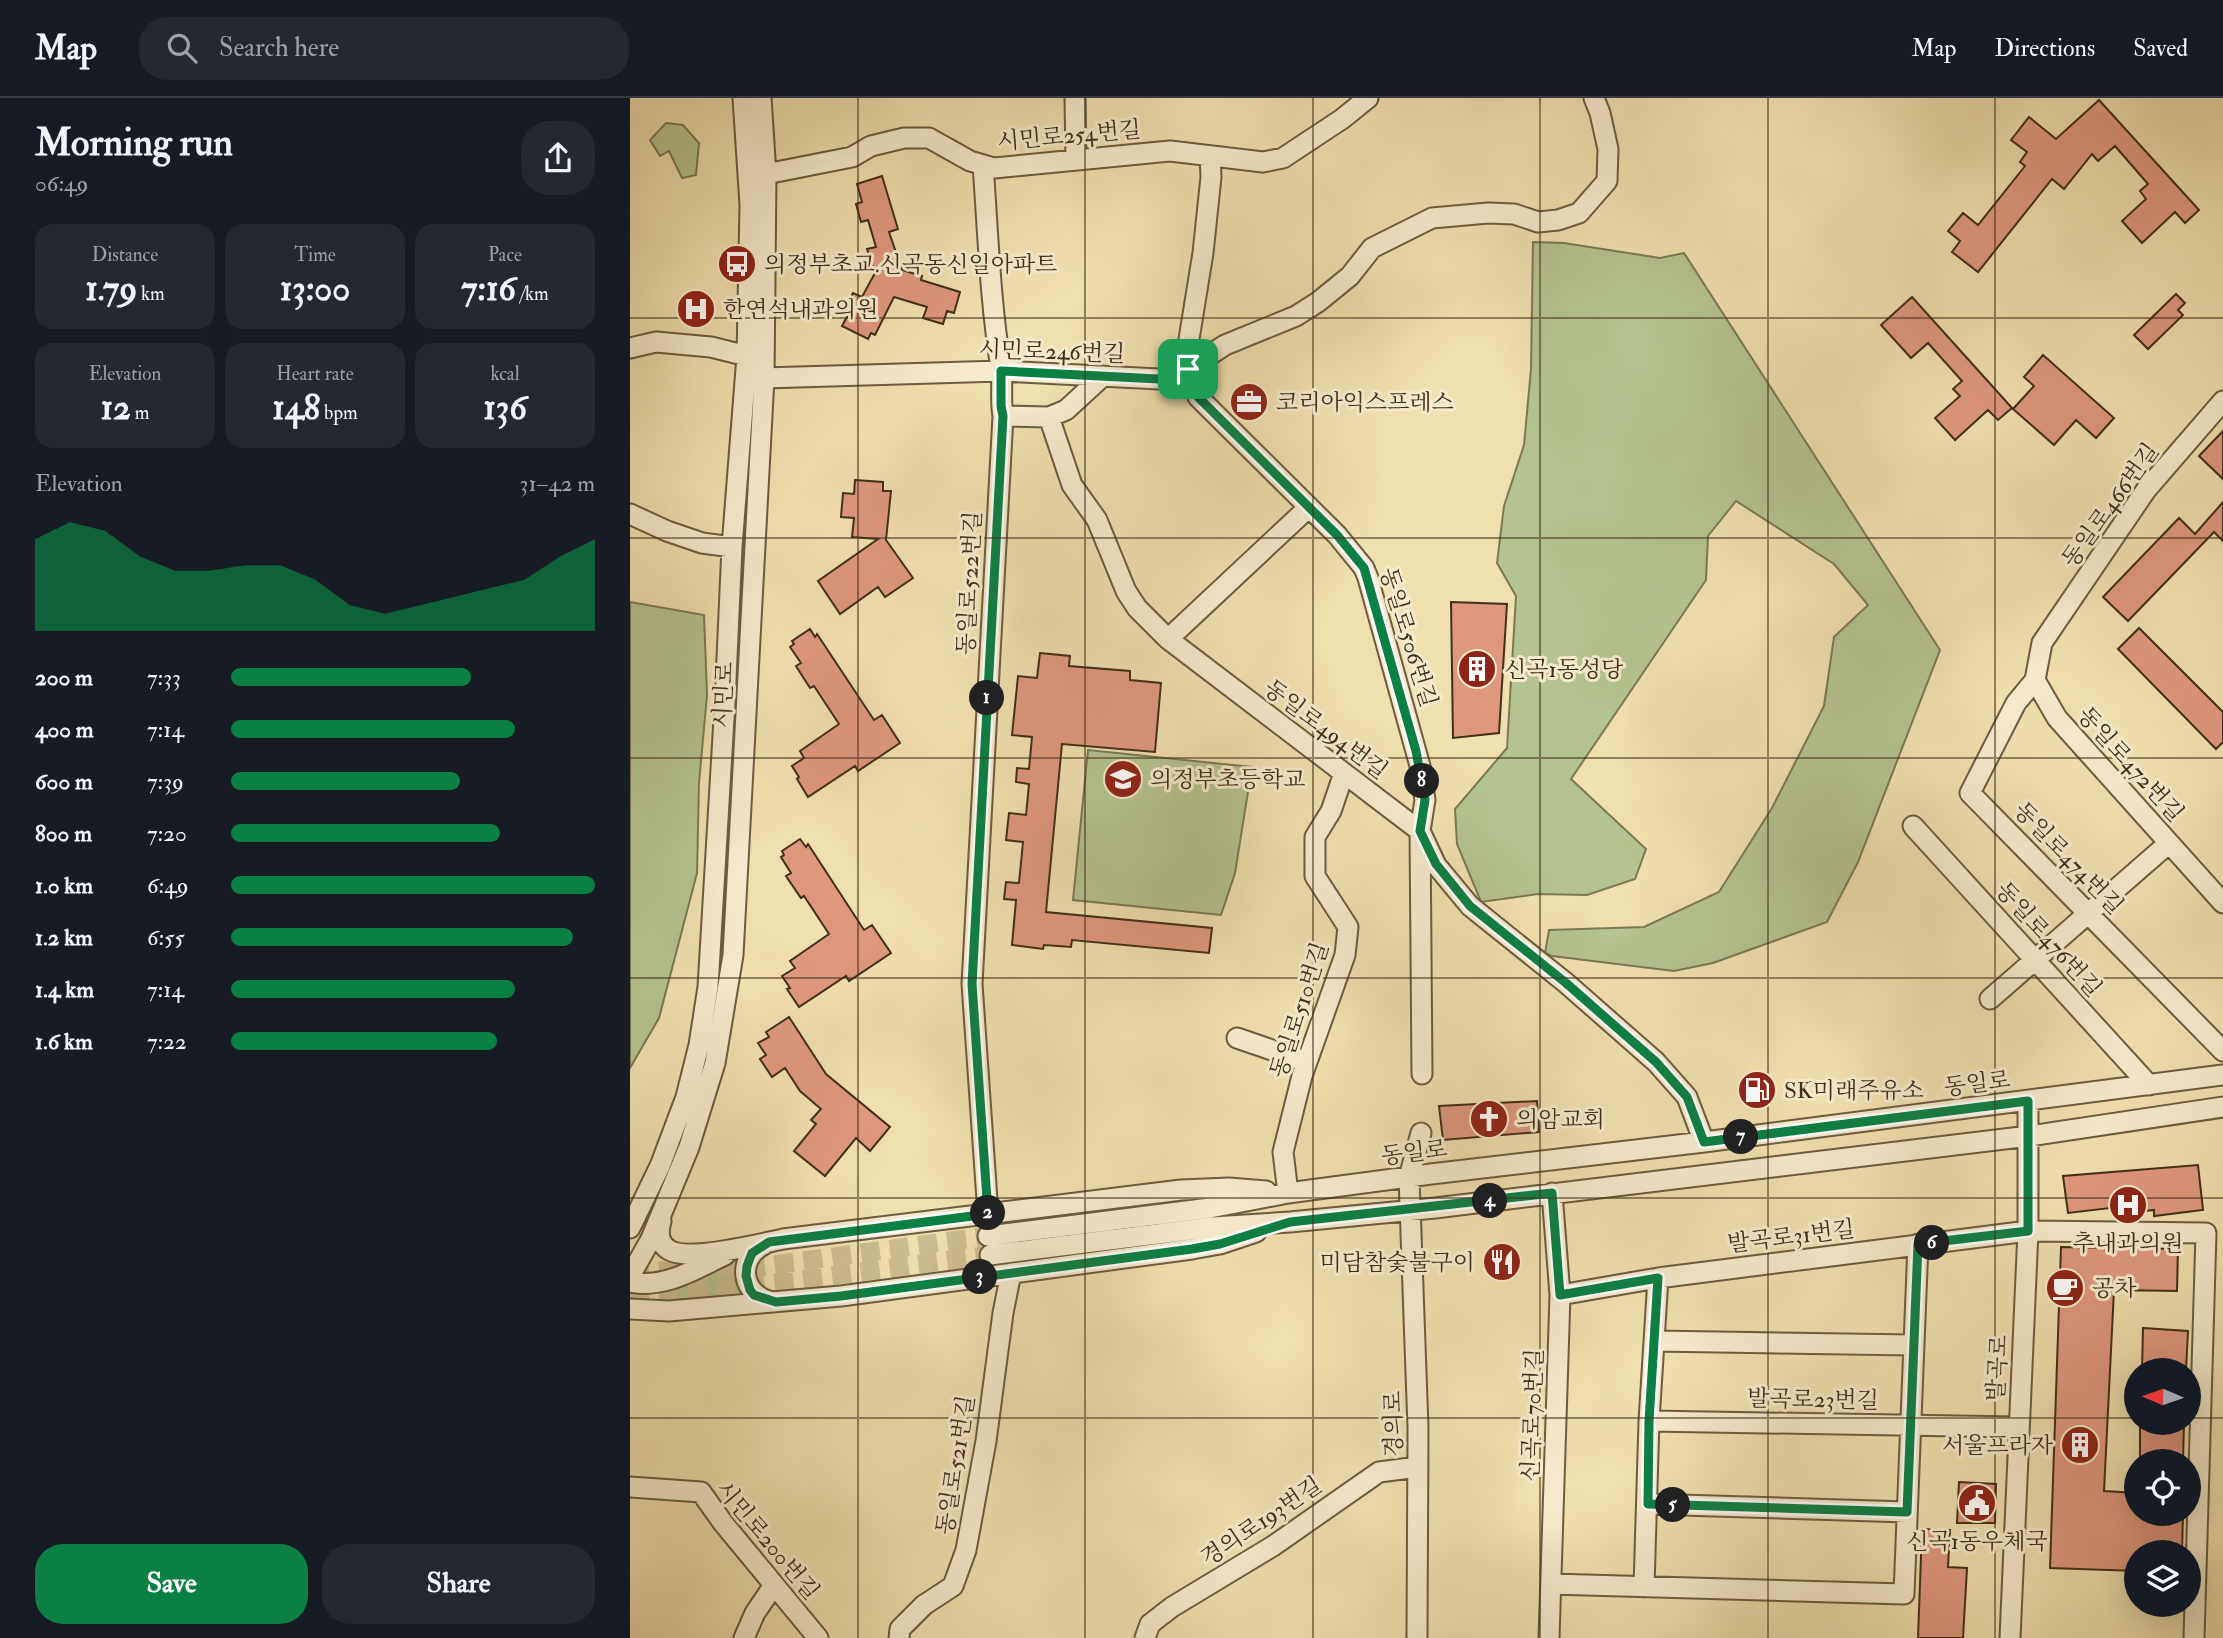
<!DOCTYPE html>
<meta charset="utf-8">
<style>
body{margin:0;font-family:"IM FELL Double Pica","Noto Serif KR",serif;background:#242831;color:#f1f3f6;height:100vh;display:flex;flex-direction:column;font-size:26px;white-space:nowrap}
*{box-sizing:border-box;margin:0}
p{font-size:23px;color:#9ea1a6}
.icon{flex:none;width:38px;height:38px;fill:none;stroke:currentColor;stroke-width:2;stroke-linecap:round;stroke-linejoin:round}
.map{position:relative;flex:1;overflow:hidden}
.details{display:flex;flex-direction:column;background:#171b24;width:630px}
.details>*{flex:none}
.needle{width:46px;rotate:272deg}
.tools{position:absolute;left:1494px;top:1260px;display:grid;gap:14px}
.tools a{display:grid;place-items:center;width:77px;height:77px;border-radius:50%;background:#171b24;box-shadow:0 7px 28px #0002;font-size:35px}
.pin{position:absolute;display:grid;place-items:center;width:60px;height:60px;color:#fff;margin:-30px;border-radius:14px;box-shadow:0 4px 10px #0006}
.km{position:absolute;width:35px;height:35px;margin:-18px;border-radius:50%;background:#222;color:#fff;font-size:19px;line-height:35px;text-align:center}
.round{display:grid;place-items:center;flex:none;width:74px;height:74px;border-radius:28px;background:#242831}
.head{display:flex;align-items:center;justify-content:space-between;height:119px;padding:0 35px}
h1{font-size:38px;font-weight:700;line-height:52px}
.metrics{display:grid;grid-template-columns:repeat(3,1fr);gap:10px;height:119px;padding:7px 35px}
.metrics div{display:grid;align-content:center;border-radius:18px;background:#242831;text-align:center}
.metrics b{font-size:35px;font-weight:700}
.metrics small{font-size:19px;font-weight:400}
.metrics p{font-size:19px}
.chart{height:196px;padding:14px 35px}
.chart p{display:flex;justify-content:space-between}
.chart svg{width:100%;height:126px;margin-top:7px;fill:#0b8043;opacity:.7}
.cta{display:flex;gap:14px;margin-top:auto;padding:14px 35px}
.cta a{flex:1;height:80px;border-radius:28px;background:#0b8043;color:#fff;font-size:28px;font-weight:700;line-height:80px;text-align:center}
.cta a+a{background:#242831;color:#f1f3f6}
ul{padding:0 35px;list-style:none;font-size:23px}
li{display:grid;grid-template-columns:112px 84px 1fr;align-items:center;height:52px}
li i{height:18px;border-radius:9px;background:#0b8043}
header{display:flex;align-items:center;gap:42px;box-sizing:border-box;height:98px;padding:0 35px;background:#171b24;border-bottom:2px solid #363941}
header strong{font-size:33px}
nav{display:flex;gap:38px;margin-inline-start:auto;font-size:24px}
.search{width:490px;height:63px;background:#242831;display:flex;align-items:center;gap:18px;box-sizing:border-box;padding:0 24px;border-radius:28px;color:#9ea1a6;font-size:26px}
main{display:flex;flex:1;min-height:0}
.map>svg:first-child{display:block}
.green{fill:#b4c38f;stroke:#7a7954;stroke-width:2}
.building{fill:#df977e;stroke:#402f19;stroke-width:2}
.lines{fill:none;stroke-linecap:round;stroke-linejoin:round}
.minor-tunnel{stroke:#cdbc91;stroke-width:19;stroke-dasharray:19 10;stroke-linecap:butt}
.minor-casing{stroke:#6c5b3e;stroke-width:23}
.minor{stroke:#f5eacb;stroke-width:19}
.route-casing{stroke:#fff;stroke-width:14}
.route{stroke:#0b8043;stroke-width:9}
.grid{fill:none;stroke:#402f19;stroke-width:2;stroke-opacity:0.55}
.labels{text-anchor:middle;stroke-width:6;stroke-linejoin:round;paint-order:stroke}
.street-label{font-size:23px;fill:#402f19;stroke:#f5eacb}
.poi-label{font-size:23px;fill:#402f19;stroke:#f5eacb;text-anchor:start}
</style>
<header>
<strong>Map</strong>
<div class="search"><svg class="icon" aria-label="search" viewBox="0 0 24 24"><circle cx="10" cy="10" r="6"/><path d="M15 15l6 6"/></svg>Search here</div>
<nav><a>Map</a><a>Directions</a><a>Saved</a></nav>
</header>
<main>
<section class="details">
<div class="head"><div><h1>Morning run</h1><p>06:49</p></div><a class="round"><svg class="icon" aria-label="share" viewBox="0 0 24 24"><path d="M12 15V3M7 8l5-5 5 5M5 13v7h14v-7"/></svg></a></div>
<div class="metrics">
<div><p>Distance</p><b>1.79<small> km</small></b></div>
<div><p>Time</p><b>13:00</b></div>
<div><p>Pace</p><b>7:16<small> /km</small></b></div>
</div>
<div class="metrics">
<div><p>Elevation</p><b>12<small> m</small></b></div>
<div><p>Heart rate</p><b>148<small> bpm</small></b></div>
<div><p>kcal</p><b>136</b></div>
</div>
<div class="chart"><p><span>Elevation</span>31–42 m</p>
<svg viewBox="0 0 160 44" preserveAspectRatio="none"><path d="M0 44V12L10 6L20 9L30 18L40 23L50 23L60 21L70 21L80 26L90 35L100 38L110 35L120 32L130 29L140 26L150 18L160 12V44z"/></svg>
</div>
<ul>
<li><b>200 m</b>7:33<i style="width:66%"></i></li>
<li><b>400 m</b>7:14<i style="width:78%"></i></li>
<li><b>600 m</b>7:39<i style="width:63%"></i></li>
<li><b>800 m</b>7:20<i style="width:74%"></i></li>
<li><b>1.0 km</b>6:49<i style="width:100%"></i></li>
<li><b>1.2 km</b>6:55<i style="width:94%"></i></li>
<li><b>1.4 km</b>7:14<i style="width:78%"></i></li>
<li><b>1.6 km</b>7:22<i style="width:73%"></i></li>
</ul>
<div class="cta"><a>Save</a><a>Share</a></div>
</section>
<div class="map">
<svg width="1593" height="1540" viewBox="0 0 1593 1540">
<rect width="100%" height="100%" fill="#f0dfaf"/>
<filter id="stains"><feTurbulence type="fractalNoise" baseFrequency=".00286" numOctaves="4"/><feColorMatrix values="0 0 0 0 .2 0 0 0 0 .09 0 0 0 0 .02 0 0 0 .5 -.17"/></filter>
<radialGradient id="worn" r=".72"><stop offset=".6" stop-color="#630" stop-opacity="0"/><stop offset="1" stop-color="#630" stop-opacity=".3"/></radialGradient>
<path class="green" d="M36 25 53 27 69 45 66 77 52 80 39 53 30 58 20 42Z
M903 144 934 145 1030 160 1054 155 1310 552 1228 764 1197 824 1083 865 1044 873 922 858 915 855 919 832 1014 829 1089 794 1142 710 1194 608 1204 539 1238 507 1204 466 1106 403 1078 438 1076 482 941 681 1016 751 1005 781 957 797 908 796 851 804 827 746 825 711 877 650 886 498 867 465 874 408 894 347 901 271Z
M0 504 74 517 77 597 69 685 67 775 29 920 0 970Z
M458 652 622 669 605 775 591 817 443 802Z
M108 1162 110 1163 112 1198 40 1202 37 1200 38 1192Z"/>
<path class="building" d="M1469 2 1569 112 1555 125 1545 114 1512 145 1492 123 1516 101 1510 93 1518 86 1485 48 1468 63 1462 56 1434 91 1422 81 1348 174 1322 154 1330 143 1318 133 1333 115 1348 127 1395 68 1390 64 1397 54 1381 42 1399 19 1426 41Z
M252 78 268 131 259 134 272 172 292 178 291 182 330 194 324 215 317 213 313 226 293 220 297 209 264 199 245 237 241 235 238 241 212 228 222 209 217 206 223 195 232 199 245 175 237 151 246 149 238 122 231 124 226 106 232 104 227 86Z
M1546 196 1555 205 1548 212 1553 217 1518 251 1504 237Z
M1282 199 1382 310 1368 322 1358 312 1325 342 1305 320 1330 298 1323 291 1332 283 1298 245 1281 260 1251 227Z
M1413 257 1484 320 1466 340 1446 322 1424 347 1383 311 1404 288 1394 279Z
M1593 333V381L1569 358Z
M225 382 253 384V393H261L256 442 283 480 255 499 248 489 210 516 188 483 248 441 222 439 224 420 211 419 213 395 224 396Z
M1593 404V443L1584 434 1498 523 1473 499 1549 420 1565 436Z
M821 504 877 506 869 635 823 640Z
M1509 530 1593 614V644L1586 651 1488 551Z
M180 531 185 539 187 536 244 622 252 617 270 645 228 673 225 668 178 699 167 681 169 679 162 668 174 660 170 653 209 626 184 588 180 590 166 568 171 565 160 549 164 546 162 543Z
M410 555 440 558 439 568 500 573V582L531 585 525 654 432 646 416 814 582 830 579 855 442 842 441 849 414 847 413 851 382 847 386 802 374 801 376 784 389 785 393 744 376 742 379 715 396 717 399 686 386 684 387 670 399 671 402 639 382 637 388 578 407 580Z
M170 741 176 749 178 746 234 832 242 827 261 855 219 883 216 878 169 909 157 891 160 890 152 878 165 870 160 863 199 836 174 798 171 800 156 778 161 775 151 759 154 757 152 753Z
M159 919 196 976 260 1029 240 1053 226 1040 195 1078 164 1053 186 1026 181 1022 191 1011 170 993 155 970 142 979 130 961 136 957 128 945 139 939 136 934Z
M907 1003 909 1034 813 1042 809 1008Z
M1568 1067 1573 1112 1524 1118V1112L1482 1117 1480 1110 1438 1115 1433 1078Z
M1431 1149 1548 1151 1547 1193 1484 1192 1474 1393 1507 1395V1416H1553L1552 1454H1507V1473L1420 1470Z
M1513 1230 1558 1233 1556 1272H1512Z
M1510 1325H1554L1553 1363H1510Z
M1329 1384 1366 1386 1365 1425H1327Z
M1292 1431 1320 1432 1318 1469 1337 1470 1333 1540H1288Z"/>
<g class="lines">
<path class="minor-tunnel" d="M0 1174 129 1169 358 1138
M0 1195 99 1191 360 1157"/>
<defs>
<path id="minor" d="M445 0 446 62
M580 59 581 79 573 155 559 241 558 271 568 299 707 437 734 470 738 480 790 668 795 702 790 733 792 976
M353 67C358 134 360 203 371 270 373 286 370 302 373 318L342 886 358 1116
M136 76 222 59 241 48 274 40H299L340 63 364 70 540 53 633 64 653 60 712 21 738 0
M0 250 26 244 81 249 129 261
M134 280 371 273 529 281 546 279 595 247 666 218 688 204 720 178 742 150 802 120 858 115 884 116 908 124 928 122 949 115 977 83 978 51 970 15 964 0
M1593 303 1516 392 1412 545 1405 582 1427 620 1593 805
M373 318 419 319 442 387 467 422 496 493 507 510 538 541 790 733 806 767 840 808 936 885 1026 964 1057 999 1074 1044
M419 319 436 312 473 278
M0 416 37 433 72 445 102 449
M538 541 679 409
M1405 582 1386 605 1340 695 1593 953
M1283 728 1519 987
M1360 901 1539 745
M607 940 677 964
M658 1095 653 1054 672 978 715 857 718 829 685 778V739L701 713 714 675
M31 1123C28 1134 28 1145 39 1152 59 1164 129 1146 153 1141L551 1092 599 1090 636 1093
M0 1130 30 1068 56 999 69 947 78 889 95 604 102 449 117 258 120 107 113 0
M358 1138 580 1110 658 1095 801 1076 1074 1044 1593 977
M135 1146C105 1160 111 1199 144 1204
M360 1157 583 1129 660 1124 805 1110 1399 1038 1593 1009
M0 1178 21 1141 59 1049 85 965 103 857 134 280 136 76 131 0
M0 1184C35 1191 65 1171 95 1157
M930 1197 1028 1180 1398 1133 1576 1135 1564 1540
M0 1211 39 1213 211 1198 562 1151 590 1146 626 1134
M1024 1243 1284 1247
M1019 1323 1388 1329
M0 1389 71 1394 93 1425 188 1540
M1018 1406 1277 1414
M921 1486 1274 1496 1288 1146
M1014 1489 1019 1323 1028 1180
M114 1540 125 1515 144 1487
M269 1540 270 1531 294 1507 323 1488 336 1452 356 1343 373 1215 381 1175
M515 1540 520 1526 542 1509 643 1448 749 1374 788 1369
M787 1540 788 1330 779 1079 791 1035
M919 1540 930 1197 922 1095
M1380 1540 1398 1133V1003"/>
</defs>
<use href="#minor" class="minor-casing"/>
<use href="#minor" class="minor"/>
</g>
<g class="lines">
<defs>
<path id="route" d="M558 271 568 299 707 437 734 470 786 653 795 702 790 733 806 766 840 808 936 885 1026 964 1057 999 1074 1044 1398 1003V1133L1288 1146 1277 1414 1018 1406 1019 1323 1028 1180 930 1197 922 1095 660 1124 590 1146 562 1151 211 1198 146 1204 124 1197 120 1192 116 1178 117 1168 122 1155 139 1144 358 1116 342 886 373 318 371 308V273L529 281 546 279Z"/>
</defs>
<use href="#route" class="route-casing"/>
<use href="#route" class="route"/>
</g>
<path class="grid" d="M228 0V1540M455 0V1540M683 0V1540M910 0V1540M1138 0V1540M1365 0V1540M0 220H1593M0 440H1593M0 660H1593M0 880H1593M0 1100H1593M0 1320H1507M1559 1320H1593"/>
<defs>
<symbol id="bus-disc" viewBox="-11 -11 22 22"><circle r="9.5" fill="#8f2418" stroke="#f5eacb"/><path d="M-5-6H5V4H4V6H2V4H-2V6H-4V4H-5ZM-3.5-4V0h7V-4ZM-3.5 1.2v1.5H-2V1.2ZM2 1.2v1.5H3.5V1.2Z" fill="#fff"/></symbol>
<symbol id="hospital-disc" viewBox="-11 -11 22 22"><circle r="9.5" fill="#8f2418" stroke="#f5eacb"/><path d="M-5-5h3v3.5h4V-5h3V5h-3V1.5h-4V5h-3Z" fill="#fff"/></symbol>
<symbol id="office-disc" viewBox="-11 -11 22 22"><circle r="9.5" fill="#8f2418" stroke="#f5eacb"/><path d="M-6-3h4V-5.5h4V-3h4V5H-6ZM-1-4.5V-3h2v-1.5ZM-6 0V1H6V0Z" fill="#fff"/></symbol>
<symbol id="building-disc" viewBox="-11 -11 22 22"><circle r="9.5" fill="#8f2418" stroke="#f5eacb"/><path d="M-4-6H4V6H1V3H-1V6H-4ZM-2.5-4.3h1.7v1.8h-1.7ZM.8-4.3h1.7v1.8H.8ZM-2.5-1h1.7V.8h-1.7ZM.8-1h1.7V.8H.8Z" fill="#fff"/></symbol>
<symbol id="school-disc" viewBox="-11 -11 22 22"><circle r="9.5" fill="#8f2418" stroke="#f5eacb"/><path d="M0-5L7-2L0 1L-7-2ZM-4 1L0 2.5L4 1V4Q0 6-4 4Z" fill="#fff"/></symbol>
<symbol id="fuel-disc" viewBox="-11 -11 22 22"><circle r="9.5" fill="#8f2418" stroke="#f5eacb"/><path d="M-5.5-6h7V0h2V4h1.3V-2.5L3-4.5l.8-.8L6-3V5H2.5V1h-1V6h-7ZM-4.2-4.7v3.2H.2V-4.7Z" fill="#fff"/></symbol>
<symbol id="church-disc" viewBox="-11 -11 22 22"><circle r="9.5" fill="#8f2418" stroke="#f5eacb"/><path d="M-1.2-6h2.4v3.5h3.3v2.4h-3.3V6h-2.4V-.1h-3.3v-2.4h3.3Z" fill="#fff"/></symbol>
<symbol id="restaurant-disc" viewBox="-11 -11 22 22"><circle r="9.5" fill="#8f2418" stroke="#f5eacb"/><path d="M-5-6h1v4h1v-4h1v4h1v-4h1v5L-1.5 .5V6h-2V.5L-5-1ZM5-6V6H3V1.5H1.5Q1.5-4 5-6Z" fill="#fff"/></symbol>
<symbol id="cafe-disc" viewBox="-11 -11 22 22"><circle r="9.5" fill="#8f2418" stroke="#f5eacb"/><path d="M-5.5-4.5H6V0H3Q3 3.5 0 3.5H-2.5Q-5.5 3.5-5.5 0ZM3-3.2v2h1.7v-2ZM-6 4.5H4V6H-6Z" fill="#fff"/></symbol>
<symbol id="civic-disc" viewBox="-11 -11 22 22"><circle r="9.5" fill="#8f2418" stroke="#f5eacb"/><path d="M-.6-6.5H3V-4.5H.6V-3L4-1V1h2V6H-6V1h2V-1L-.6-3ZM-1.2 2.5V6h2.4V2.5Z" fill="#fff"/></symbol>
</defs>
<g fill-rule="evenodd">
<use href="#bus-disc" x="85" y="144" width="44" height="44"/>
<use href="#hospital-disc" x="44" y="189" width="44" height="44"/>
<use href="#office-disc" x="597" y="282" width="44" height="44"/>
<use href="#building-disc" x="825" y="549" width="44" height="44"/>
<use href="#school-disc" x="471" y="659" width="44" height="44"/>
<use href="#fuel-disc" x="1105" y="970" width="44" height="44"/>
<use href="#church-disc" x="837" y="999" width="44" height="44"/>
<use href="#hospital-disc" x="1476" y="1085" width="44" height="44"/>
<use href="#restaurant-disc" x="850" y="1142" width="44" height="44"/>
<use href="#cafe-disc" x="1413" y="1168" width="44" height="44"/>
<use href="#building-disc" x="1428" y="1325" width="44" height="44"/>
<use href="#civic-disc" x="1325" y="1383" width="44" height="44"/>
</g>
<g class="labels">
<g class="street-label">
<text transform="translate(439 37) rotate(-5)" y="8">시민로254번길</text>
<text transform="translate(422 253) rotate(2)" y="8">시민로246번길</text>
<text transform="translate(1480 407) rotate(-54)" y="8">동일로466번길</text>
<text transform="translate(339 485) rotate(-87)" y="8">동일로522번길</text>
<text transform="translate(779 539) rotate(73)" y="8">동일로506번길</text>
<text transform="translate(93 597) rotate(-87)" y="8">시민로</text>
<text transform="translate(696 631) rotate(37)" y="8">동일로494번길</text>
<text transform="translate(1501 666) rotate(48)" y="8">동일로472번길</text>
<text transform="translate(1439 760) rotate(46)" y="8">동일로474번길</text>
<text transform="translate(1419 841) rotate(48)" y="8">동일로476번길</text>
<text transform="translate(669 912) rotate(-72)" y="8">동일로510번길</text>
<text transform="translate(1347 985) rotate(-7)" y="8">동일로</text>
<text transform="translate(784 1054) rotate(-7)" y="8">동일로</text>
<text transform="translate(1161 1138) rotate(-7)" y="8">발곡로31번길</text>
<text transform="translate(1367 1270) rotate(-87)" y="8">발곡로</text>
<text transform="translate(1183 1301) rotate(1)" y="8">발곡로23번길</text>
<text transform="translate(902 1317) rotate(-88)" y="8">신곡로70번길</text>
<text transform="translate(763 1326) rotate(-91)" y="8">경의로</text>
<text transform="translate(325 1367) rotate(-81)" y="8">동일로521번길</text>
<text transform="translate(631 1423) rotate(-34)" y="8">경의로193번길</text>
<text transform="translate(138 1442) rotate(50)" y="8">시민로200번길</text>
</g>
<g class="poi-label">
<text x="134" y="174">의정부초교.신곡동신일아파트</text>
<text x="93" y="219">한연석내과의원</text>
<text x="646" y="312">코리아익스프레스</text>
<text x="874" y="579">신곡1동성당</text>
<text x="520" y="689">의정부초등학교</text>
<text x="1154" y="1000">SK미래주유소</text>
<text x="886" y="1029">의암교회</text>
<text x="1498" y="1153" text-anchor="middle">추내과의원</text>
<text x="845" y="1172" text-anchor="end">미담참숯불구이</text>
<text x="1462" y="1198">공차</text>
<text x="1423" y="1355" text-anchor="end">서울프라자</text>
<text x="1347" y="1451" text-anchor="middle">신곡1동우체국</text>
</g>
</g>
<rect width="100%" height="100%" filter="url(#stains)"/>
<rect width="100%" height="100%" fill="url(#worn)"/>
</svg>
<div class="tools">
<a><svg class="needle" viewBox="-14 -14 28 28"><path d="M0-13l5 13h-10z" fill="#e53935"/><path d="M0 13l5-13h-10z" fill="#9ea1a6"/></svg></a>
<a><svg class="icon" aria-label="locate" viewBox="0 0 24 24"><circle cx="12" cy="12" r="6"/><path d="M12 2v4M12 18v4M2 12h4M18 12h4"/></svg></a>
<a><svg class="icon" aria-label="layers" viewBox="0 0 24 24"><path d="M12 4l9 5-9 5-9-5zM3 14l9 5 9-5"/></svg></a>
</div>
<div class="pin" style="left:558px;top:271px;background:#1e9e55"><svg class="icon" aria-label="arrive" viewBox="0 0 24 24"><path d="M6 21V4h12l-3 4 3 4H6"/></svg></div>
<b class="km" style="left:357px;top:600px">1</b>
<b class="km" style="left:358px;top:1115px">2</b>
<b class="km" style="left:350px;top:1179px">3</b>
<b class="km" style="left:860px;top:1103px">4</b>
<b class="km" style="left:1043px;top:1407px">5</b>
<b class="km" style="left:1302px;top:1145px">6</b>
<b class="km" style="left:1111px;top:1039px">7</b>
<b class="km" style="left:792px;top:683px">8</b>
</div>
</main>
